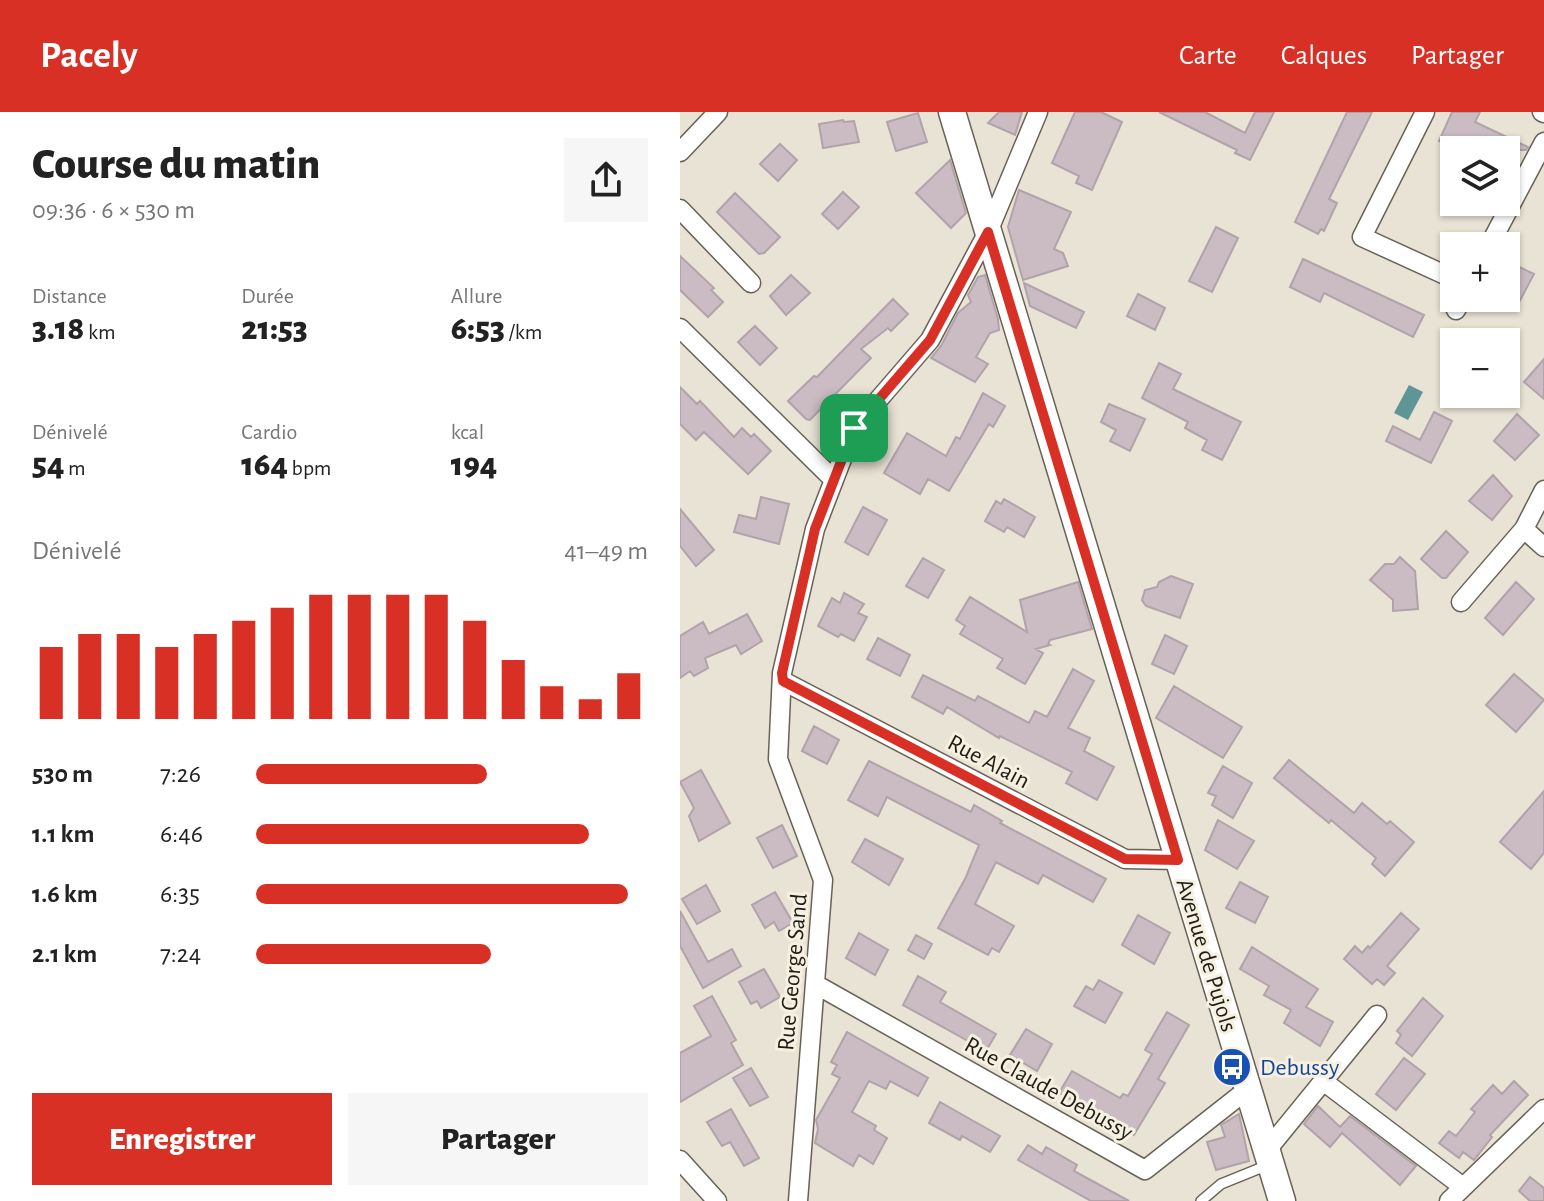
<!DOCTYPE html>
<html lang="fr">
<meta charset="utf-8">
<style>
body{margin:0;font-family:"Alegreya Sans",sans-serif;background:#f6f6f6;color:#222;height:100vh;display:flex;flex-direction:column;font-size:30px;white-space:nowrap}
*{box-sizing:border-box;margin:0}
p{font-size:26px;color:#767676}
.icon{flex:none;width:44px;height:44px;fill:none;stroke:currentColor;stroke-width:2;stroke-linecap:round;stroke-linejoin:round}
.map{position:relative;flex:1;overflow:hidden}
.details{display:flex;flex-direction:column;background:#fff;width:680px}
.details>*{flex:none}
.buttons{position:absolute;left:760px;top:24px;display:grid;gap:16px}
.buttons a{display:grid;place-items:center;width:80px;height:80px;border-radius:0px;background:#fff;box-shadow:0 2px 6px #0004;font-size:40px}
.pin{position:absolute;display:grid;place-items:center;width:68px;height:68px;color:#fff;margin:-34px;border-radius:16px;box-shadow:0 4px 12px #0006}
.round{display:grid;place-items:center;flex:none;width:84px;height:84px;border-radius:0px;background:#f6f6f6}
.headline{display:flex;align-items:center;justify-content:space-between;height:136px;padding:0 32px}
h1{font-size:44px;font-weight:800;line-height:60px}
.metrics{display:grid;grid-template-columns:repeat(3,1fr);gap:12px;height:136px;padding:8px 32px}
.metrics div{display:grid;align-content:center}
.metrics b{font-size:34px;font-weight:800}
.metrics small{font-size:22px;font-weight:400}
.metrics p{font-size:22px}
.chart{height:224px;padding:16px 32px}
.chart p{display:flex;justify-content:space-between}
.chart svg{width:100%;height:144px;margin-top:8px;stroke:#d93025;stroke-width:6}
.cta{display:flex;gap:16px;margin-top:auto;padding:16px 32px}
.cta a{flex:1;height:92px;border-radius:0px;background:#d93025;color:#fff;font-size:32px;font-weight:800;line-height:92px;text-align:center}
.cta a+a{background:#f6f6f6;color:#222}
ul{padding:0 32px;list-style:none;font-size:26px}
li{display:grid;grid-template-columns:128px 96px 1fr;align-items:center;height:60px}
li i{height:20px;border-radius:10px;background:#d93025}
header{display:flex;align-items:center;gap:48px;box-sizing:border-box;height:112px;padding:0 40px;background:#d93025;color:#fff}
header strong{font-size:38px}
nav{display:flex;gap:44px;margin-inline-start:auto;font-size:28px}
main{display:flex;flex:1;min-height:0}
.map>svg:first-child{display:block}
.water{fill:#5f9596}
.building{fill:#cbbbc3;stroke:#b2a2aa;stroke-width:2}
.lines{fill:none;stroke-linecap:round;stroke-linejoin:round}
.service-casing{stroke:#676255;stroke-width:12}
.minor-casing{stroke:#676255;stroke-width:21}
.secondary-casing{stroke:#676255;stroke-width:29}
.service{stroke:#fff;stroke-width:9}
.minor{stroke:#fff;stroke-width:18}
.secondary{stroke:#fff;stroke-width:26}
.route-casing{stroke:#fff;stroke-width:16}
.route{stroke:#d93025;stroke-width:10}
.labels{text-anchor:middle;stroke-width:6;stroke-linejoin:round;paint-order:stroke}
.street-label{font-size:24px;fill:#1f1d18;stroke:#f6f0e1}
.transit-label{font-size:24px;fill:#164399;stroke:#f6f0e1;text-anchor:start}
</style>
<header>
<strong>Pacely</strong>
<nav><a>Carte</a><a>Calques</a><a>Partager</a></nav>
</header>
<main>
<section class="details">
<div class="headline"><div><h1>Course du matin</h1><p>09:36 · 6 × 530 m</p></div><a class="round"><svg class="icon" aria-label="share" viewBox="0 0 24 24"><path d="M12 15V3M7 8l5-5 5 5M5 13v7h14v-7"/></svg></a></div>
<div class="metrics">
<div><p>Distance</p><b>3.18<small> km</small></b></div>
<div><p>Durée</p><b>21:53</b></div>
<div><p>Allure</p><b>6:53<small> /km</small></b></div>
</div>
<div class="metrics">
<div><p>Dénivelé</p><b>54<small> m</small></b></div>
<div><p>Cardio</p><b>164<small> bpm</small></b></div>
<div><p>kcal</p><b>194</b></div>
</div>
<div class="chart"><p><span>Dénivelé</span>41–49 m</p>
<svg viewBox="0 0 160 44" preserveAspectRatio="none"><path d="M5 44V22M15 44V18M25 44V18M35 44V22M45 44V18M55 44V14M65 44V10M75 44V6M85 44V6M95 44V6M105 44V6M115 44V14M125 44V26M135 44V34M145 44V38M155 44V30"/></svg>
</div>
<ul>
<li><b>530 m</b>7:26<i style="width:59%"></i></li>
<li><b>1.1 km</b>6:46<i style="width:85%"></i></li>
<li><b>1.6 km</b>6:35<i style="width:95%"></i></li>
<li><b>2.1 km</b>7:24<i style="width:60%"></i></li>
</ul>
<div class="cta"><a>Enregistrer</a><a>Partager</a></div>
</section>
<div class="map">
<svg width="864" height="1089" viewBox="0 0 864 1089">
<rect width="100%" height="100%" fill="#e8e3d4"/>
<path class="water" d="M729 273 743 280 728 308 714 301Z"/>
<path class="building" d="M319 0H342L335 23 308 11Z
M395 0H421L442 10 412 78 396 71 399 64 372 51Z
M479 0H525L565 21 575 0H594L570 48 555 41 557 38Z
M667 0H692L649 87 657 91 644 119 641 117 638 122 615 110Z
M772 0H800L795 10 848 35 846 38H779L759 29Z
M238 1 247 30 216 39 207 10Z
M163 8 164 10 174 9 179 30 143 36 139 12Z
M100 32 117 48 98 69 80 52Z
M270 48 286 101 271 116 236 81Z
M339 78 391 100 374 137 383 141 388 154 343 168 328 115Z
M163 80 179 95 158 117 142 102Z
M55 81 100 125 84 141 79 142 37 100Z
M536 115 558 126 532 180 509 169Z
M0 144 34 176 31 178 43 190 28 205 0 178Z
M623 147 744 203 733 225 644 181 640 190 610 175Z
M833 152 854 162 837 194 826 189V166Z
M111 163 130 181 106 203 90 184Z
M305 163 318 207 319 218 310 221 296 245 308 252 295 270 251 246 261 234 278 201 291 190 288 183 298 165Z
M344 171 404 200 396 216 350 194Z
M458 182 485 196 475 218 447 204Z
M213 187 228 202 211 219 208 216 181 237 191 246 130 308 126 307 108 289 134 264 137 265Z
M75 214 97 236 80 253 58 230Z
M864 247V287L844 270Z
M479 251 501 262 493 277 561 310 542 348 522 338 527 328 505 316 508 310 462 286Z
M0 275 17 292 20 289 54 325 62 316 71 325 74 322 91 339 68 362 24 320 16 328 0 312Z
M303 281 325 294 313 315 309 312 269 379 248 367 240 382 204 361 227 321 266 344 276 325 280 327Z
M429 292 465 307 450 339 430 329 436 318 421 310Z
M754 300 772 309 751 351 706 329 713 314 740 328Z
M837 302 859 323 835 348 814 329Z
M813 363 832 384 812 408 789 389Z
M81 385 109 392 99 432 54 420 59 403 76 407Z
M324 387 355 405 344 425 327 415 324 420 305 409 316 389 321 392Z
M183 395 207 408 188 443 165 430Z
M0 397 34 438 16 454 0 434Z
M766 419 788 440 766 466H762L741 447Z
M720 445 735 459 738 497 713 499V488L690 468 705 452H714Z
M243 446 264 458 248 486 226 474Z
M491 464 513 472 500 506 466 494 462 488 465 478 477 475 479 470Z
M398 470 412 517 370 528 368 532 370 533 356 537 363 541 345 572 317 556 323 547 280 522 285 514 276 508 290 485 347 520 340 488Z
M836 470 854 487 823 523 805 506Z
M164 481 184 492 178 501 187 505 174 529 161 522 158 525 138 514 152 486 160 491Z
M67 502 82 529 61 542 56 533 25 546 28 556 14 564 10 559 0 566V524L23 510 29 522Z
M485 523 507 534 494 562 472 552Z
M198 526 230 543 220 564 187 547Z
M393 557 414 569 388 616 410 626 404 639 434 655 417 688 386 671 392 660 320 624 319 626 267 595 263 602 232 585 243 563 295 589 298 584 349 611 355 599 367 605Z
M834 562 864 588 836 620 806 593Z
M494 574 562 615 543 646 476 606Z
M134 614 159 628 147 652 122 639Z
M609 648 674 701 682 691 707 712 710 709 734 730 705 764 692 752 696 746 651 708 649 711 594 666Z
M189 649 291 700 294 693 322 709 320 711 426 767 413 790 363 763 358 772 316 750 295 792 334 814 319 840 312 836 308 843 258 816 286 765 299 733 207 685 198 704 168 688Z
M543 654 572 671 553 706 532 693 536 684 528 681Z
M21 658 50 711 19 729 9 704 14 696 0 670Z
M864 679V741L851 757 820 730Z
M538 708 574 729 557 757 525 738Z
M102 713 117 744 93 756 77 726Z
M185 727 223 747 209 773 172 750Z
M560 770 588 785 575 811 546 796Z
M26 773 40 799 17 812 2 787Z
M95 780 113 811 99 819 94 810 85 816 72 793Z
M0 799 28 850 52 837 61 854 23 876 0 834Z
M721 801 739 817 707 854 715 861 704 873 697 867 692 872 664 847 675 834 682 841 688 834 690 836Z
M458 803 490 821 474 852 442 833Z
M179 821 208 838 195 863 166 846Z
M236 823 252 832 244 847 228 838Z
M572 835 638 877 626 895 653 910 640 934 604 911 611 898 584 883 589 874 560 857Z
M84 857 100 885 81 896 77 889 71 892 59 870Z
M238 864 266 880 260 890 316 922 306 939 223 893Z
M419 868 442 881 425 911 394 894 406 874 413 878Z
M32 884 56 928 51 931 63 953 0 990V941L31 924 14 894Z
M743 886 763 904 732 944 716 931 721 923 717 919Z
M487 900 509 913 478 967 485 971 454 1023 379 981 392 959 440 986 443 982 448 984 472 942 465 938Z
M346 917 372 932 357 959 330 943Z
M167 920 248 966 238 984 210 969 206 977 189 969 172 1000 196 1014 194 1018 207 1026 193 1052 179 1043 173 1054 135 1031 138 1017 136 1008 160 966 152 962 157 953 151 950Z
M724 946 745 962 716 998 696 982Z
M71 956 88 985 70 994 53 966Z
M834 969 848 983 810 1023 812 1025 794 1048 783 1040 779 1046 759 1031 769 1019 776 1024 795 1000 791 997 813 973 822 982Z
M260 990 320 1024 310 1040 282 1024 280 1028 249 1011Z
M638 994 660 1015 670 1004 736 1054 720 1073 662 1021 650 1035 624 1012Z
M51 997 79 1046 64 1054 50 1030 42 1034 27 1010Z
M559 1002 569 1049 536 1058 527 1030 545 1025 541 1013Z
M348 1033 362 1042 366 1035 397 1053 394 1059 449 1089H411L338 1048Z
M850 1065 864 1076V1089H850L839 1079Z"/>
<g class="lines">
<defs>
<path id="service" d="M521 1089 541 1072 588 1053"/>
<path id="minor" d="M745 0 682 125 774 167
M862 0 864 1
M0 40 38 0
M0 97 71 171
M809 134 864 30
M776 198 782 186
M0 216 154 368
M844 417 864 435
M781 490 844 417 864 378
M103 569 445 747 498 748
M135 872 465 1058 568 977
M643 969 783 1075
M587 1038 697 903
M0 1048 37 1089
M118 1089 143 768 98 647 102 561 135 417 174 316 250 228 308 120 358 0
M769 1089 864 997"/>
<path id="secondary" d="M272 0 602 1089"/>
</defs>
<use href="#service" class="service-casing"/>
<use href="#minor" class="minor-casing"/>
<use href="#secondary" class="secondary-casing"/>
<use href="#service" class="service"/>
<use href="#minor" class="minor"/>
<use href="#secondary" class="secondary"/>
</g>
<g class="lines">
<defs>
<path id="route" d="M308 120 498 748 445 747 103 569 102 561 135 417 174 316 250 228Z"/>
</defs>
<use href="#route" class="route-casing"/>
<use href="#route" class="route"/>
</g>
<defs>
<symbol id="bus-disc" viewBox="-11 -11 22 22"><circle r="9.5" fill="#1a4fb4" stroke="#f6f0e1"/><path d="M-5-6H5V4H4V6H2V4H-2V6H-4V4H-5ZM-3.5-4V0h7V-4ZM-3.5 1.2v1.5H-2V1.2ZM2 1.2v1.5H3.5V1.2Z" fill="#fff"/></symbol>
</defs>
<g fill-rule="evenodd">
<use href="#bus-disc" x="530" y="933" width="44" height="44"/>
</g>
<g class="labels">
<g class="street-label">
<text transform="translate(309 649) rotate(28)" y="8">Rue Alain</text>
<text transform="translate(527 843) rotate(73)" y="8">Avenue de Pujols</text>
<text transform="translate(112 860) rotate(-85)" y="8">Rue George Sand</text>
<text transform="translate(369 976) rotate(29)" y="8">Rue Claude Debussy</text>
</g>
<g class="transit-label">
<text x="580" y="963">Debussy</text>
</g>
</g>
</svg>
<div class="buttons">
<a><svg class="icon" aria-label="layers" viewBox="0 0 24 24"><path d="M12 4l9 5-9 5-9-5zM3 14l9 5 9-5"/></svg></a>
<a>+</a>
<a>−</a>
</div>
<div class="pin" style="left:174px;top:316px;background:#1e9e55"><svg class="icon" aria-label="arrive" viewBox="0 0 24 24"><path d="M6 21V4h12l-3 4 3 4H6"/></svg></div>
</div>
</main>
